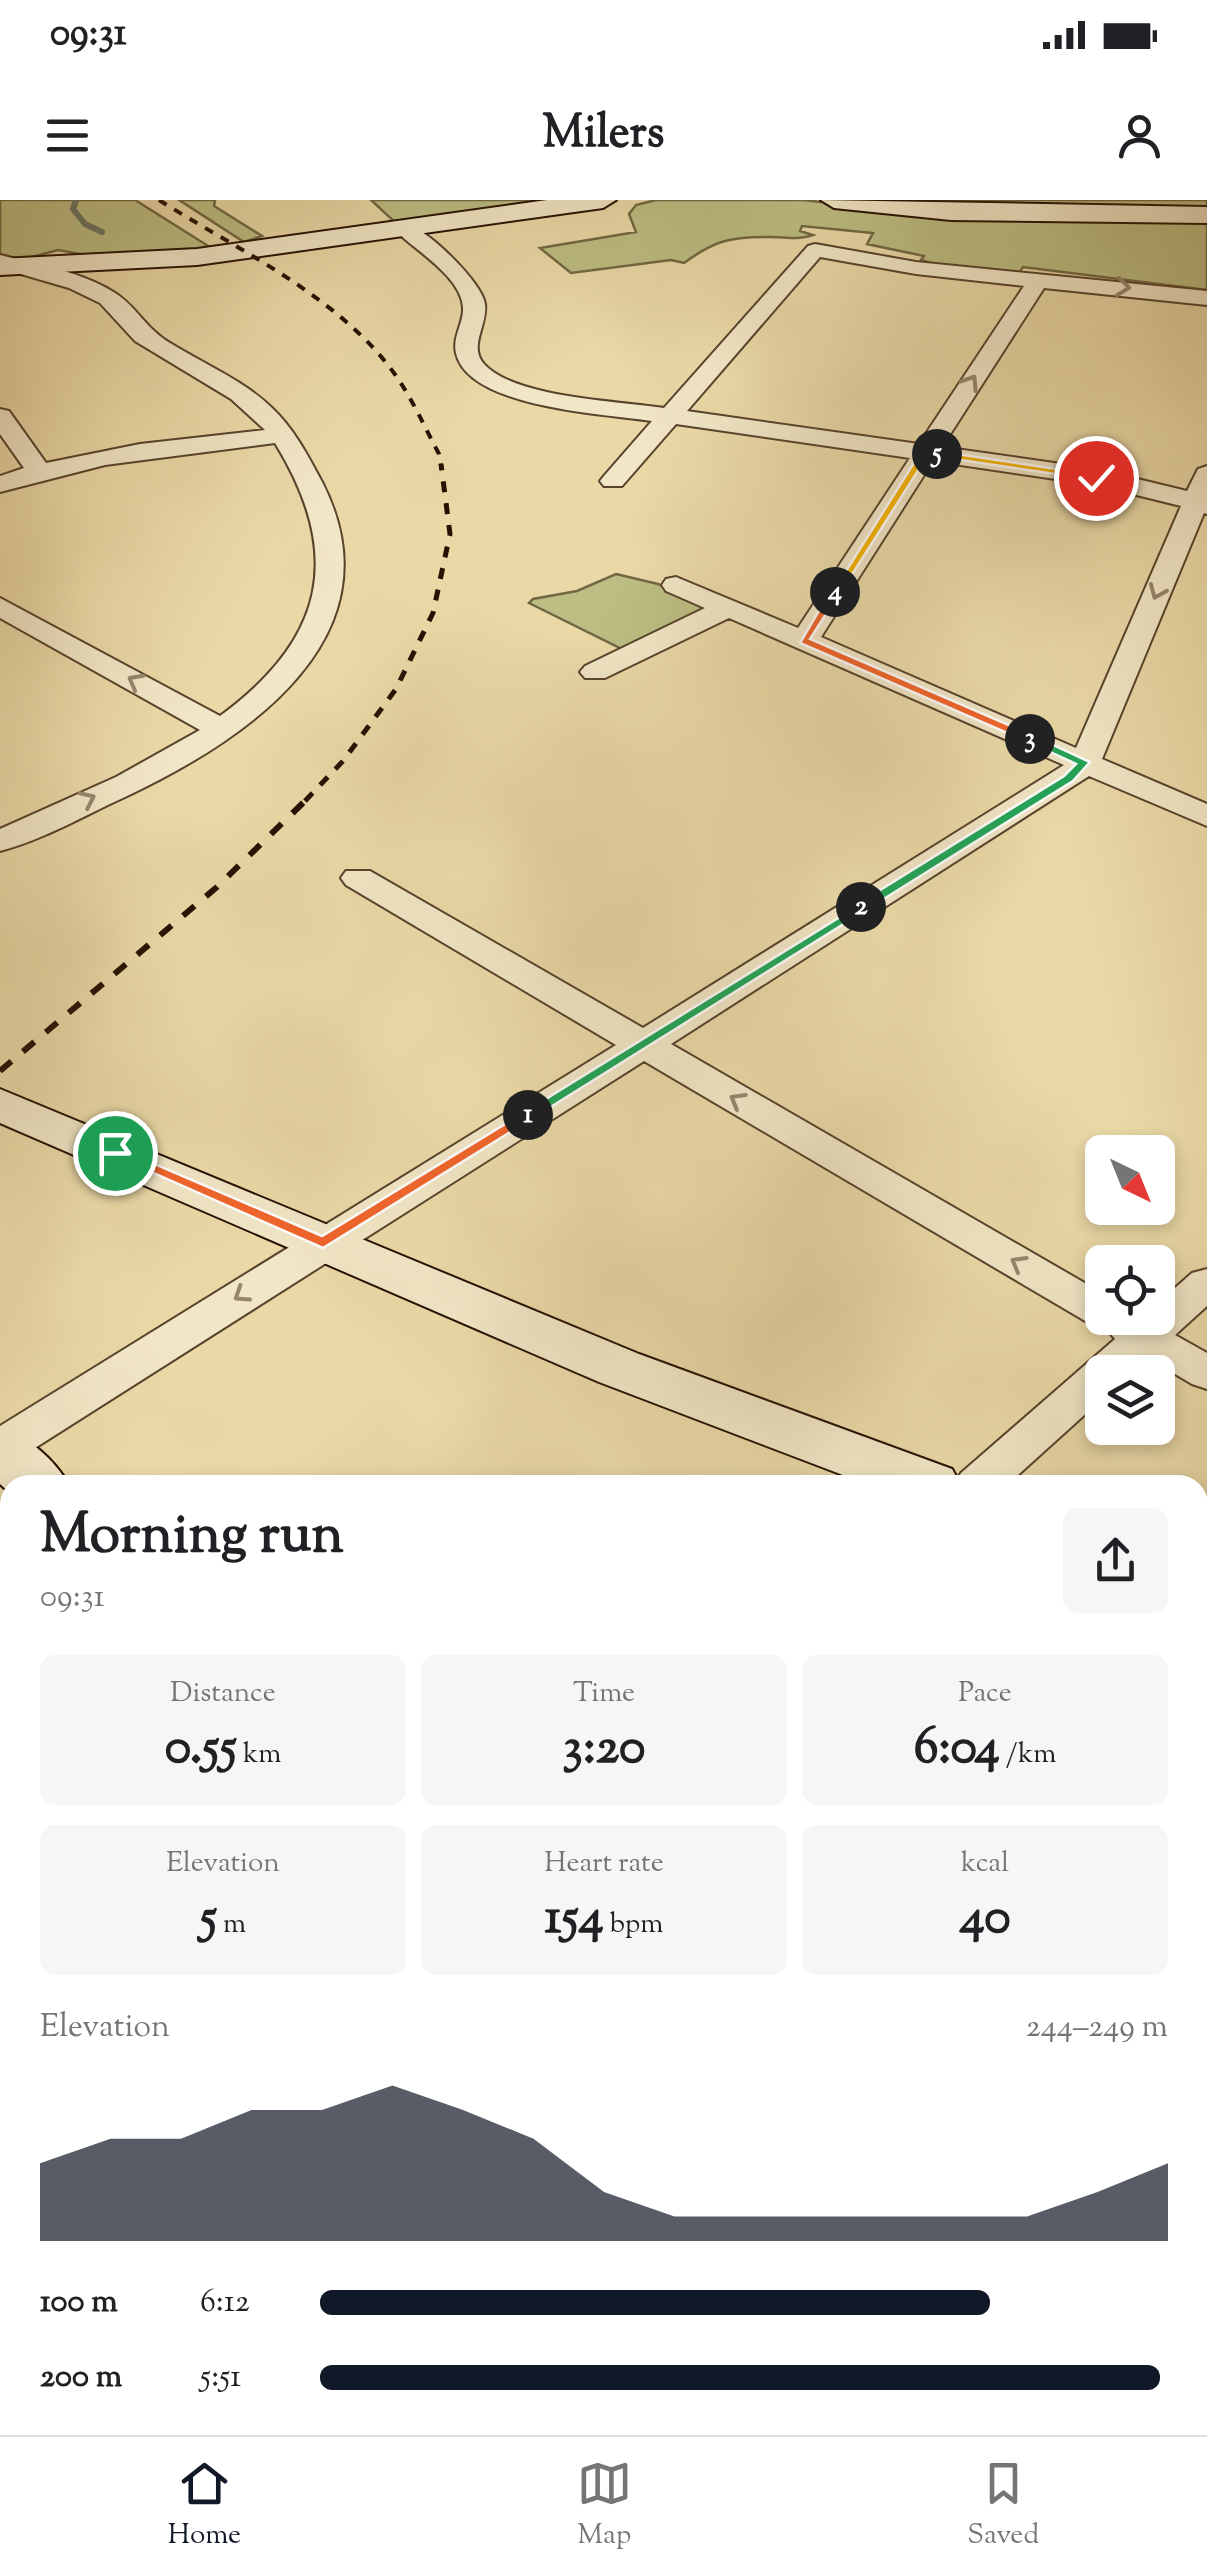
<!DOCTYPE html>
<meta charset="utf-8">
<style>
body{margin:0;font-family:"Sorts Mill Goudy",serif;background:#f6f6f6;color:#202124;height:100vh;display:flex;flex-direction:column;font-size:38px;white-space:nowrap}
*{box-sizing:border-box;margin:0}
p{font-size:32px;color:#757577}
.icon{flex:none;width:55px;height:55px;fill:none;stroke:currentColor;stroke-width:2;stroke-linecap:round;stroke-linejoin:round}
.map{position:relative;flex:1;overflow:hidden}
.sheet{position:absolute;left:0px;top:1275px;width:1208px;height:960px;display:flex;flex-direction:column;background:#fff;border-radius:30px 30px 0 0;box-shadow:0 5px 15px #0003}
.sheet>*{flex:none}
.needle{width:65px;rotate:137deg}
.buttons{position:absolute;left:1085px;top:935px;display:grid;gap:20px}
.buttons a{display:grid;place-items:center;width:90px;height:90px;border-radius:15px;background:#fff;box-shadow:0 5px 15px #0003;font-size:50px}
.pin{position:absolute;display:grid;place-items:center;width:85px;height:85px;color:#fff;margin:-42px;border:5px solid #fff;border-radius:50%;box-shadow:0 2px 10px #0007}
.km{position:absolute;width:50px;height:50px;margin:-25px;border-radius:50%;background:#222;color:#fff;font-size:28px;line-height:50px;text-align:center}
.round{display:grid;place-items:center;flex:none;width:105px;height:105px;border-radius:15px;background:#f6f6f6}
.head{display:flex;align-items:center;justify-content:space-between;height:170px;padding:0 40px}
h1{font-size:55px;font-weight:700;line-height:75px}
.stats{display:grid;grid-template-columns:repeat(3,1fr);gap:15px;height:170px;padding:10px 40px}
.stats div{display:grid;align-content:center;border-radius:15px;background:#f6f6f6;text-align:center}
.stats b{font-size:50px;font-weight:700}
.stats small{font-size:28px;font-weight:400}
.stats p{font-size:28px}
.chart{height:280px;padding:20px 40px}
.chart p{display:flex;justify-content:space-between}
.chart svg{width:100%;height:180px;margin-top:10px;fill:#111827;opacity:.7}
ul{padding:0 40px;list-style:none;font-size:32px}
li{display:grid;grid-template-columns:160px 120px 1fr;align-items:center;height:75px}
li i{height:25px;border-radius:12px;background:#111827}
.status{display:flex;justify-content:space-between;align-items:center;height:70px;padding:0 50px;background:#fff;direction:ltr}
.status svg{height:28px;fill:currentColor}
header{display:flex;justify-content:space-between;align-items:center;height:130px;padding:0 40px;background:#fff;font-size:45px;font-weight:700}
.menu{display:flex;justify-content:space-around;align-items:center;height:140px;border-top:2px solid #e0e0e0;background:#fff;font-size:28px;color:#757577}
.menu a{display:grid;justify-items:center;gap:5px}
.menu .on{color:#111827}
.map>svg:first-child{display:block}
.green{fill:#bcbe83;stroke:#716843;stroke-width:2.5}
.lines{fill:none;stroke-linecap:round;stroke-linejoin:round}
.stream{stroke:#6a7665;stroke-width:6}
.street-casing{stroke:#57432c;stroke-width:4}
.secondary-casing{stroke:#261103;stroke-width:4}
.street{fill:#f1e6c6;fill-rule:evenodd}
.secondary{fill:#f1e6c6;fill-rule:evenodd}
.rail-far2{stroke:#261103;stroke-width:4;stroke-dasharray:9 9;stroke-linecap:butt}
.rail-far1{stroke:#261103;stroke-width:5;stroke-dasharray:11 11;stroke-linecap:butt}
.rail{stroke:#261103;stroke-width:6;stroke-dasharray:15 15;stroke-linecap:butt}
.oneway{stroke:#96866e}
.split-1{fill:#f0652b;stroke:#fff;stroke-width:2.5}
.split-2{fill:#22a559;stroke:#fff;stroke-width:2.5}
.split-3{fill:#22a559;stroke:#fff;stroke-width:2.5}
.split-4{fill:#f0652b;stroke:#fff;stroke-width:2.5}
.split-5{fill:#f5b400;stroke:#fff;stroke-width:2.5}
.split-6{fill:#f5b400;stroke:#fff;stroke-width:2.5}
</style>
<div class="status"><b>09:31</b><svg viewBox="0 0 49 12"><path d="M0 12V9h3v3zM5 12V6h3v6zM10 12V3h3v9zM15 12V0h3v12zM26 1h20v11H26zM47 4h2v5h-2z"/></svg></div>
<header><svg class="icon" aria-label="menu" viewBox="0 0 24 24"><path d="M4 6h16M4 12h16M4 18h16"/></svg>Milers<svg class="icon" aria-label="person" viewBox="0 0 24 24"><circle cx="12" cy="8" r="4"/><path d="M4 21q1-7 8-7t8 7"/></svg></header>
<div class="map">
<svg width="1207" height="2235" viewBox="0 0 1207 2235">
<rect width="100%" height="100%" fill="#ead9a7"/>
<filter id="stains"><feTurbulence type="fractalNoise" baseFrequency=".002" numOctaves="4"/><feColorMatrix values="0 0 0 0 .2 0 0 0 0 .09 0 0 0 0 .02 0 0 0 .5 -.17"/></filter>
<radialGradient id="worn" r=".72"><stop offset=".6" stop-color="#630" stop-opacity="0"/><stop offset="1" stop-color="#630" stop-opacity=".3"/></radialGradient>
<path class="green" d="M0 0H135L213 49 108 59 58 50 21 60 0 54Z
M179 0H215L214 6 262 36 244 42Z
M371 0H586L400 27Z
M656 0H803L908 12 1207 19V90L1023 67 1014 80 924 68 928 62 921 60 924 56 867 44 873 33 802 26 800 31 813 35C796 41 784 36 766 37 729 37 714 41 684 63L671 60 571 73 540 48 636 32 629 14 636 5Z
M866 0H1207V12L913 6Z
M616 374 658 384 711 406 622 449 529 403 533 399 577 391Z"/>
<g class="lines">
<path class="stream" d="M76 0 73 9 85 24 102 32"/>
<defs>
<path id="street" d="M405 23C426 28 482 82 485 104 488 125 468 146 484 164 515 198 619 201 664 208L808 46 815 44 916 62 1207 91V105L1044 88 942 247 1096 269 1187 291 1198 269 1207 266V314L1204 313 1102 559 1207 604V626L1089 576 671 844 1102 1093V1118H1158V1103L1192 1073 1207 1069V1106L1175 1135 1207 1153V1189L1192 1184 1148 1158 1132 1172H1102V1199L1007 1285H954L961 1273 1115 1139 1104 1126 1087 1122 644 861 16 1260 0 1265V1226L616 845 346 685 341 678 346 671H370L643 828 1064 565 729 418 605 478H585L580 472 585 466 705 408 666 391 662 385 666 379 676 377 798 428 910 258 676 224 622 286H604L600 281 604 276 652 221C606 214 468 208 456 153 452 137 464 123 463 108 462 78 418 52 398 33L395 29 398 25ZM820 57 916 74 1024 86 919 244 687 211ZM933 261 1096 285 1181 306 1076 548 821 437Z
M0 55C36 64 83 72 115 93 136 106 146 129 170 143 204 164 243 180 272 208 294 229 307 254 322 282 401 436 248 539 125 597 85 615 43 640 0 651V629L116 577 200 530 0 418V398L220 516C325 439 344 355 275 243L105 265 0 292V276L24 268 0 234V209L9 211 46 263 140 244 265 230 231 199 135 141 100 103 69 88 0 68Z
M1207 1769V1828L1198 1832V1773Z
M10 2102V2168L0 2173V2106Z
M804 2225H873L869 2235H800Z"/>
<path id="secondary" d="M547 0H616L603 8 197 65 0 75V59L197 49Z
M821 0 1207 7V23L951 20 834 8Z
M0 889 639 1154 952 1269 961 1285H869L599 1182 0 923Z
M0 1228C29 1237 54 1259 69 1285H10V1293L0 1284Z
M1198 1359 1207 1362V1410L1198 1407Z
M1048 2225H1139L1143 2235H1052Z"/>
</defs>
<use href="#street" class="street-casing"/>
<use href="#secondary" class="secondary-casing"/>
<use href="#street" class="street"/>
<use href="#secondary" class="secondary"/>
<path class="rail-far2" d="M159 0C238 50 338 96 394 173 412 198 425 228 439 254L441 266"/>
<path class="rail-far1" d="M305 601 343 561 396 489 433 413 450 334 441 264"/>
<path class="rail" d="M0 871 217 687 308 598"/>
</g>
<defs><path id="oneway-chevron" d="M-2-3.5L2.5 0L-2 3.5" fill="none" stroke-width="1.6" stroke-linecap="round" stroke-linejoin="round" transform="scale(2.5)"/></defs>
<g class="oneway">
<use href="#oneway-chevron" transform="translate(1123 87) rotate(6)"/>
<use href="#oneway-chevron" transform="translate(971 182) rotate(-57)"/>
<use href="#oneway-chevron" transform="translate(1157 392) rotate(113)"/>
<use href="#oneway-chevron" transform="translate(135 481) rotate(-151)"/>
<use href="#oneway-chevron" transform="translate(88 599) rotate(-25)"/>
<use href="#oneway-chevron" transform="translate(737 900) rotate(-150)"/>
<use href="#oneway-chevron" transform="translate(1018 1063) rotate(-150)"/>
<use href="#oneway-chevron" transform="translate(241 1095) rotate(147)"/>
</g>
<path class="split-1" d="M528 910 535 915 533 918 323 1048 108 953 120 949 322 1036Z"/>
<path class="split-2" d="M861 704 866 705V710L533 918 520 915Z"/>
<path class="split-3" d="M1026 536H1034L1090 562 1073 581 866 710H856V705L1064 576 1076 564 1026 541Z"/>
<path class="split-4" d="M831 390 840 392 810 439 1034 536V541H1026L800 443Z"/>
<path class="split-5" d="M922 250 942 254 928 255 839 395H831Z"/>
<path class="split-6" d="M937 251 1096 275 1101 278 1096 280 934 256Z"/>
<rect width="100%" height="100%" filter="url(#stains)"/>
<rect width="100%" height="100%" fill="url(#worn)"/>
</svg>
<div class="buttons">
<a><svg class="needle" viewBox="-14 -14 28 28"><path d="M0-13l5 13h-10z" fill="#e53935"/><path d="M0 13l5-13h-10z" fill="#757577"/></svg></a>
<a><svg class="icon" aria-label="locate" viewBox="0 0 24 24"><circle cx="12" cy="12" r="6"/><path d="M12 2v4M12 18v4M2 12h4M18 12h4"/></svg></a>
<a><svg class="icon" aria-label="layers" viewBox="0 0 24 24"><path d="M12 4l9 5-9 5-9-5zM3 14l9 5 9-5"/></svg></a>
</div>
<div class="pin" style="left:115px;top:953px;background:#1e9e55"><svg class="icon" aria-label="arrive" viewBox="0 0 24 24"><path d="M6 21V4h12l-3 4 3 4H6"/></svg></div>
<div class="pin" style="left:1096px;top:278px;background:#d93025"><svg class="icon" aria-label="check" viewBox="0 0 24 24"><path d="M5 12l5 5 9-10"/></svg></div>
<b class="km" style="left:528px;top:915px">1</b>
<b class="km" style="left:861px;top:707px">2</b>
<b class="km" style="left:1030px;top:539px">3</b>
<b class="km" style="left:835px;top:392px">4</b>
<b class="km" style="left:937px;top:254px">5</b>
<section class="sheet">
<div class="head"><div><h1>Morning run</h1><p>09:31</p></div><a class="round"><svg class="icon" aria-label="share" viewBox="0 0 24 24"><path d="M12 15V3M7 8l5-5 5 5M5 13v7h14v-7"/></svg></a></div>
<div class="stats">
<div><p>Distance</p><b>0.55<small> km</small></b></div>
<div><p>Time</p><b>3:20</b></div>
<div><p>Pace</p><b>6:04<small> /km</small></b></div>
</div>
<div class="stats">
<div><p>Elevation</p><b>5<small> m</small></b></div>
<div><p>Heart rate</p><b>154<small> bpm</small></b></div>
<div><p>kcal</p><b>40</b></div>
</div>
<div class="chart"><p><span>Elevation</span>244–249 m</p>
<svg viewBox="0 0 160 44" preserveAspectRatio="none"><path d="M0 44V25L10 19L20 19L30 12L40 12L50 6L60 12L70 19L80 32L90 38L100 38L110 38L120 38L130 38L140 38L150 32L160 25V44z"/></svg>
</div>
<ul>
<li><b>100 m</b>6:12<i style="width:79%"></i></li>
<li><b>200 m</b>5:51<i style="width:99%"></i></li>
</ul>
</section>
</div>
<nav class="menu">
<a class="on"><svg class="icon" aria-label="home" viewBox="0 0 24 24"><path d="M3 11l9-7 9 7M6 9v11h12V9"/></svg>Home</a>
<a><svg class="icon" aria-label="map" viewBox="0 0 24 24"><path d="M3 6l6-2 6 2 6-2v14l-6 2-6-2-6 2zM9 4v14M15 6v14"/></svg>Map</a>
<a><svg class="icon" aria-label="saved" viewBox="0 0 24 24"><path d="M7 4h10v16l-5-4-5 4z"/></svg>Saved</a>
</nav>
